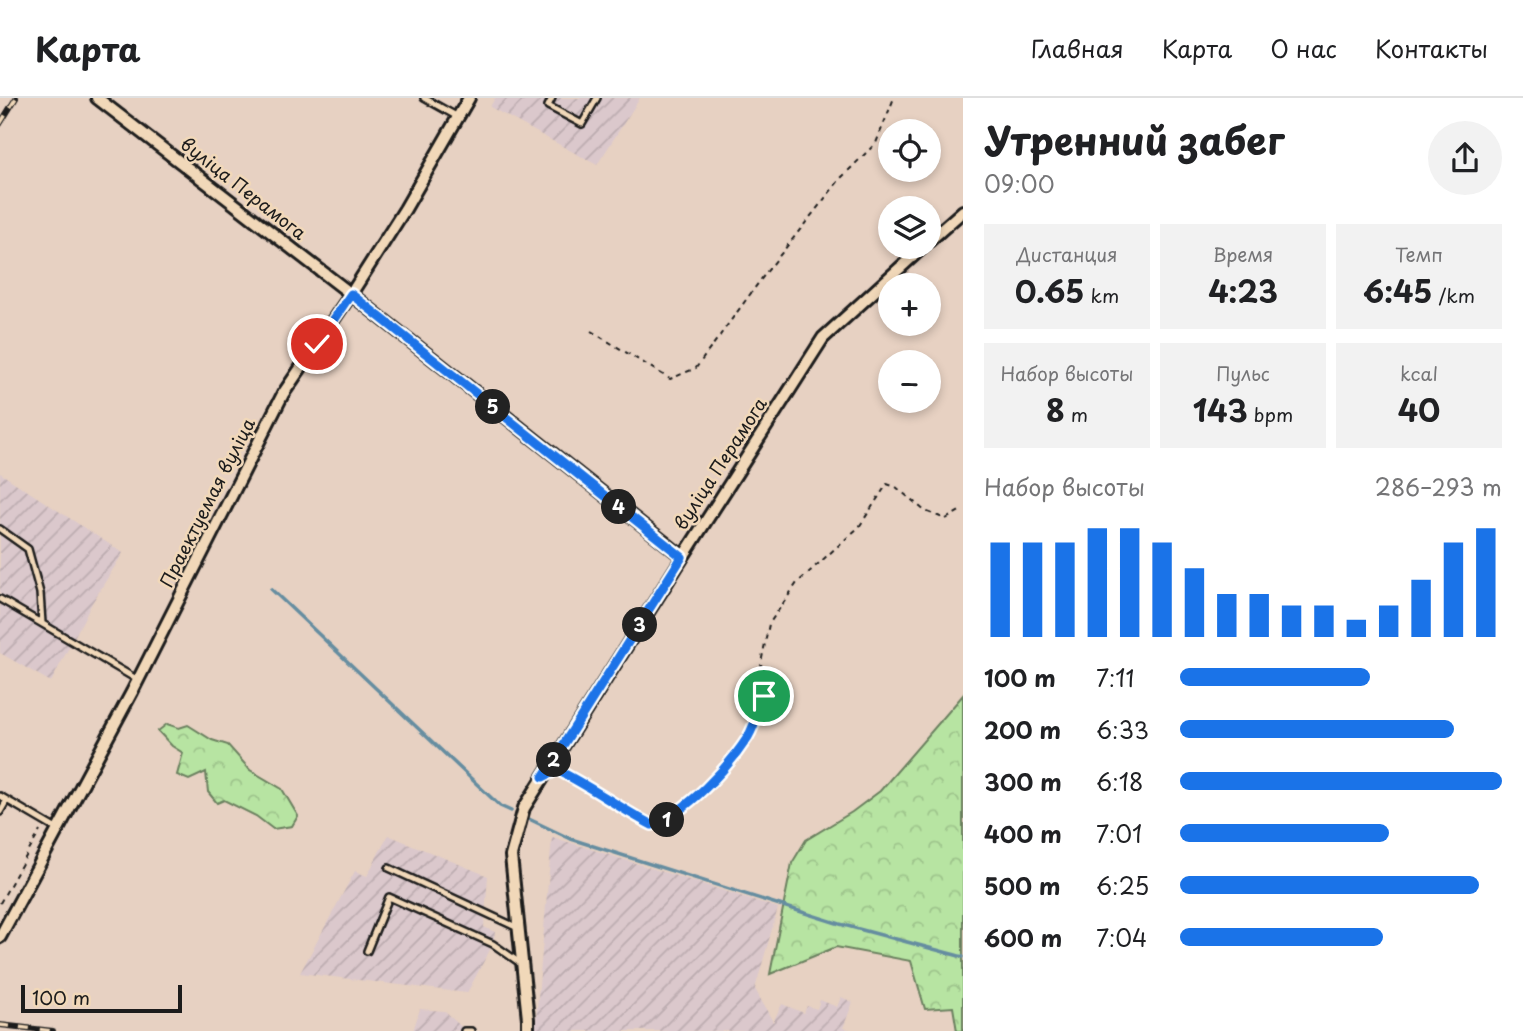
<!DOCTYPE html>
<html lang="ru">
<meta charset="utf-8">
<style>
body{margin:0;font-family:"Playpen Sans",sans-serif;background:#f2f2f2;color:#202124;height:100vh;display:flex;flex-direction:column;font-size:26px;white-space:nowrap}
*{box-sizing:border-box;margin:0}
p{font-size:23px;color:#757577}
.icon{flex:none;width:38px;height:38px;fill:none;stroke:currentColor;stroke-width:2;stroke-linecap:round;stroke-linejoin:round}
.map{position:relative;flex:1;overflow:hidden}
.panel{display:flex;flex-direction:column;background:#fff;width:560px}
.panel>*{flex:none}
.fabs{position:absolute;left:878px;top:21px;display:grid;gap:14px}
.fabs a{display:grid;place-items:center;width:63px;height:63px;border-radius:50%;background:#fff;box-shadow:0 4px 10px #0003;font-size:35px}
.scale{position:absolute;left:21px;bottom:18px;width:161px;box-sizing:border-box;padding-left:7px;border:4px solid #1c1c1c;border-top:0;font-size:19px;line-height:24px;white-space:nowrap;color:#1c1c1c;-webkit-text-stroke:5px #f1d8b9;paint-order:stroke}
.pin{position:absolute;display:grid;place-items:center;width:60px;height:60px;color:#fff;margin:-30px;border:4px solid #fff;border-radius:50%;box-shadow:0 2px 7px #0007}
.km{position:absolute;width:35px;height:35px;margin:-18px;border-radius:50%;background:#222;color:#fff;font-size:19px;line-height:35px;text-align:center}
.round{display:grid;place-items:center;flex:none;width:74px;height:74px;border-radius:37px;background:#f2f2f2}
.head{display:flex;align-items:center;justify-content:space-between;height:119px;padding:0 21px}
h1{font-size:38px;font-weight:700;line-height:52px}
.stats{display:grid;grid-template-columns:repeat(3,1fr);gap:10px;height:119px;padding:7px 21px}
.stats div{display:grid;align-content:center;border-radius:0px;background:#f2f2f2;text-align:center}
.stats b{font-size:30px;font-weight:700}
.stats small{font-size:19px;font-weight:400}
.stats p{font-size:19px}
.chart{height:196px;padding:14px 21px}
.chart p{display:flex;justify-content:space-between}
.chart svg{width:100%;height:126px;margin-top:7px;stroke:#1a73e8;stroke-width:6}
ul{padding:0 21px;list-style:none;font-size:23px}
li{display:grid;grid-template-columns:112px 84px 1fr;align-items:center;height:52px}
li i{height:18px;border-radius:9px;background:#1a73e8}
header{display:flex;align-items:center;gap:42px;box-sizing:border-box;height:98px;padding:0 35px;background:#fff;border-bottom:2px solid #e0e0e0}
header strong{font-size:33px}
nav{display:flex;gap:38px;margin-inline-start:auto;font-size:24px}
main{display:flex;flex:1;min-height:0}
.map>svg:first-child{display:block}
.industrial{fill:url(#industrial-furrows)}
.forest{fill:url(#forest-crowns);stroke:#6a805f;stroke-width:2}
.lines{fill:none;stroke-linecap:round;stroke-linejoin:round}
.stream{stroke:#658da0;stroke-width:3.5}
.service-casing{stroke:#1c1c1c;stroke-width:10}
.minor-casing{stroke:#1c1c1c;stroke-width:16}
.path{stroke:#1c1c1c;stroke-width:2;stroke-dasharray:5 5;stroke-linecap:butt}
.service{stroke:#f1d8b9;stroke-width:5}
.minor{stroke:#f1d8b9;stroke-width:10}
.rail-casing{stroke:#1c1c1c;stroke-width:6}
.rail{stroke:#f1d8b9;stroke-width:3.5;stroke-dasharray:10;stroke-linecap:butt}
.route-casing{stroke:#fff;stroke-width:14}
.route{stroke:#1a73e8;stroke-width:9}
.labels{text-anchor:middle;stroke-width:5;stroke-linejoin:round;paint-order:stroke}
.street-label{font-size:18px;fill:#1c1c1c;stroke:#f1d8b9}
</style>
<header>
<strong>Карта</strong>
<nav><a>Главная</a><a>Карта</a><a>О нас</a><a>Контакты</a></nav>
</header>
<main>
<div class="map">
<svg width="963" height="933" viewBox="0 0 963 933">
<defs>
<pattern id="industrial-furrows" width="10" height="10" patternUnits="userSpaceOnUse" patternTransform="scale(1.75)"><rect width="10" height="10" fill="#dbc8cc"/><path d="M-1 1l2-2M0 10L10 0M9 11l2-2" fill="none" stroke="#bbabaf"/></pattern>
<pattern id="forest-crowns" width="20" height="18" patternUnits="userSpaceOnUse" patternTransform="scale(1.75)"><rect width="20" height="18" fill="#b7e4a2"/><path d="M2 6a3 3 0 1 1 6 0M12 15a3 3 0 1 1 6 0" fill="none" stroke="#9dc38b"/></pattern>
</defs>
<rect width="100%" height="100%" fill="#e7d1c2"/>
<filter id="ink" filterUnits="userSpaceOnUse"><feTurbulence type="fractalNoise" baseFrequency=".0143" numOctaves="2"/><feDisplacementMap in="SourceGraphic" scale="14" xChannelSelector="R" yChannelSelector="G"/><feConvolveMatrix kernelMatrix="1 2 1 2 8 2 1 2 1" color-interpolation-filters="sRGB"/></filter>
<g filter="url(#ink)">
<path class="industrial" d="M495 0H640L597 67 490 9Z
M0 375 123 455 92 505 51 584 0 555Z
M388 737 488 778 484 829 495 834 493 846 467 895 300 875 355 773 367 778Z
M552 739 778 810 755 891 773 924 782 906 804 915 807 908 817 911 820 902 837 909 841 899 853 904 843 930 855 933H535Z
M420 911 444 913 466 933H413Z"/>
<path class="forest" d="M963 597V933H957L953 909 925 911 911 863 836 849 770 876 792 765 806 742 852 714 880 693Z
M167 626 179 630 188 627 212 642 228 647 250 672 282 691 298 718 292 728 273 731 256 718 224 702 217 705 208 694 206 674 189 682 177 677 183 655 172 648 158 633Z"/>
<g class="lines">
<path class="stream" d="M271 491 500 708 511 713
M529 721 571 741 840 826 963 859"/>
<defs>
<path id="service" d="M424 0 458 19
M552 0 548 8 582 26 597 0
M0 431 28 451 40 495 42 525
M0 501 138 582
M0 698 58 732
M0 714 7 702
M389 770 518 830
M367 853 389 799 493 846 520 865
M464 933H471"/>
<path id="minor" d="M97 0 351 196 683 459 823 240 923 149
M929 143 963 113
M0 839 132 594 283 296 351 196 405 111 469 0
M528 933V921L511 758 524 710 683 459"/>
</defs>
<use href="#service" class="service-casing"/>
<use href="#minor" class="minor-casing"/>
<path class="path" d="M591 233 670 281 696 270 765 176 841 80 876 45 894 0
M560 673C592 689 620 711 652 727L668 721 714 681 749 638 764 598 761 565 769 526 797 485 859 429 887 386 896 389 925 413 946 421 963 411
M0 805 40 733"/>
<use href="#service" class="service"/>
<use href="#minor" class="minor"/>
<defs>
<path id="rail" d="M0 26 16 0
M0 927 53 933"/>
</defs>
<use href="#rail" class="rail-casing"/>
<use href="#rail" class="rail"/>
</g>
</g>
<g class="lines" filter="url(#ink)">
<defs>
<path id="route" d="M317 246 351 196 682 459 543 679 557 672C590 688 619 710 652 727 687 714 728 670 748 639 755 627 759 611 764 598"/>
</defs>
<use href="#route" class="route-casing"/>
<use href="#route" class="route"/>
</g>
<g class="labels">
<g class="street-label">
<text transform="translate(243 91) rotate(38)" y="6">вуліца Перамога</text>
<text transform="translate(721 366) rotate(-57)" y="6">вуліца Перамога</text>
<text transform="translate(208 405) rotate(-63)" y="6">Праектуемая вуліца</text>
</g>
</g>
</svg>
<div class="fabs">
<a><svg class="icon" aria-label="locate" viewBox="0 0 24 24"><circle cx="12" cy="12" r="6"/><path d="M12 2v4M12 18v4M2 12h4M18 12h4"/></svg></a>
<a><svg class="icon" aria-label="layers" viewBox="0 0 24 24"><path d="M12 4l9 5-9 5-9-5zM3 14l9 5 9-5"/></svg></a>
<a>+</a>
<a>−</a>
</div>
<div class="scale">100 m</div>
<div class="pin" style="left:764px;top:598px;background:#1e9e55"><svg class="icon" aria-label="arrive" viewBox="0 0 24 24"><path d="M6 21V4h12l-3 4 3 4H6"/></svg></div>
<div class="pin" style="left:317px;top:246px;background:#d93025"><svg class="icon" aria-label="check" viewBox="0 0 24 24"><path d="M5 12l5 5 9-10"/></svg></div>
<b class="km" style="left:667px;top:722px">1</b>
<b class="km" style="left:554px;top:662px">2</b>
<b class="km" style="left:640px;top:527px">3</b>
<b class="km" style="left:619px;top:409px">4</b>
<b class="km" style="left:493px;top:309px">5</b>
</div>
<section class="panel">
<div class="head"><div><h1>Утренний забег</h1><p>09:00</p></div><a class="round"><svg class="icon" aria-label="share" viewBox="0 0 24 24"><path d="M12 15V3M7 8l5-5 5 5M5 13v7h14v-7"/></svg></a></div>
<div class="stats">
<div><p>Дистанция</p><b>0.65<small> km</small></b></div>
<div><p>Время</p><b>4:23</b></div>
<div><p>Темп</p><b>6:45<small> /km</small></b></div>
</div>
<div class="stats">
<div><p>Набор высоты</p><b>8<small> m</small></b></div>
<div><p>Пульс</p><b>143<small> bpm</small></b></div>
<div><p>kcal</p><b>40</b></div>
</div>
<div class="chart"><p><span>Набор высоты</span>286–293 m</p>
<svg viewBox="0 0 160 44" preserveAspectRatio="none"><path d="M5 44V11M15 44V11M25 44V11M35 44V6M45 44V6M55 44V11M65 44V20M75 44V29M85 44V29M95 44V33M105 44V33M115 44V38M125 44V33M135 44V24M145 44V11M155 44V6"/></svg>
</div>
<ul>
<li><b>100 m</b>7:11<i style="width:59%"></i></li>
<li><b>200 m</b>6:33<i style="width:85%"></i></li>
<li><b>300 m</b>6:18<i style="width:100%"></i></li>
<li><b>400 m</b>7:01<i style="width:65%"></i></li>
<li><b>500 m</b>6:25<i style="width:93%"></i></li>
<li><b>600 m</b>7:04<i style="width:63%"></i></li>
</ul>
</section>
</main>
